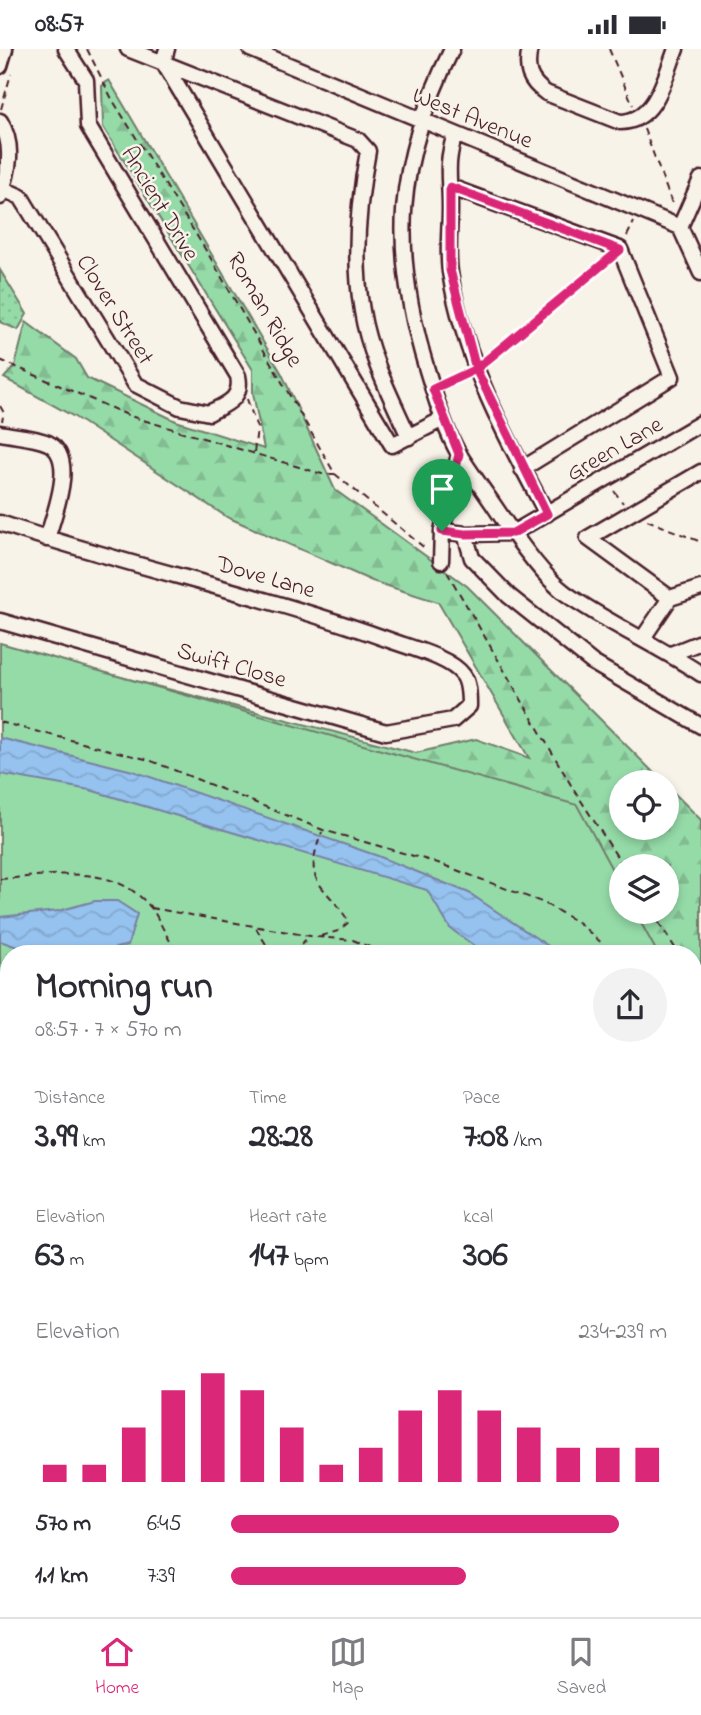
<!DOCTYPE html>
<meta charset="utf-8">
<style>
body{margin:0;font-family:"Indie Flower",sans-serif;background:#f2f2f3;color:#2b2b33;height:100vh;display:flex;flex-direction:column;font-size:26px;white-space:nowrap}
*{box-sizing:border-box;margin:0}
p{font-size:23px;color:#7c7c81}
.icon{flex:none;width:38px;height:38px;fill:none;stroke:currentColor;stroke-width:2;stroke-linecap:round;stroke-linejoin:round}
.map{position:relative;flex:1;overflow:hidden}
.panel{position:absolute;left:0px;top:896px;width:702px;height:672px;display:flex;flex-direction:column;background:#fff;border-radius:28px 28px 0 0;box-shadow:0 4px 10px #0003}
.panel>*{flex:none}
.tools{position:absolute;left:609px;top:721px;display:grid;gap:14px}
.tools a{display:grid;place-items:center;width:70px;height:70px;border-radius:50%;background:#fff;box-shadow:0 4px 10px #0003;font-size:35px}
.pin{position:absolute;display:grid;place-items:center;width:60px;height:60px;color:#fff;margin:-72px -30px;border-radius:50% 50% 50% 0;rotate:-45deg;box-shadow:0 0 7px #0007}
.pin .icon{rotate:45deg}
.round{display:grid;place-items:center;flex:none;width:74px;height:74px;border-radius:37px;background:#f2f2f3}
.summary{display:flex;align-items:center;justify-content:space-between;height:119px;padding:0 35px}
h1{font-size:38px;font-weight:700;line-height:52px}
.stats{display:grid;grid-template-columns:repeat(3,1fr);gap:10px;height:119px;padding:7px 35px}
.stats div{display:grid;align-content:center}
.stats b{font-size:35px;font-weight:700}
.stats small{font-size:19px;font-weight:400}
.stats p{font-size:19px}
.chart{height:196px;padding:14px 35px}
.chart p{display:flex;justify-content:space-between}
.chart svg{width:100%;height:126px;margin-top:7px;stroke:#db2777;stroke-width:6}
ul{padding:0 35px;list-style:none;font-size:23px}
li{display:grid;grid-template-columns:112px 84px 1fr;align-items:center;height:52px}
li i{height:18px;border-radius:9px;background:#db2777}
.status{display:flex;justify-content:space-between;align-items:center;height:49px;padding:0 35px;background:#fff;direction:ltr}
.status svg{height:19px;fill:currentColor}
.tabs{display:flex;justify-content:space-around;align-items:center;height:98px;border-top:2px solid #e1e1e2;background:#fff;font-size:19px;color:#7c7c81}
.tabs a{display:grid;justify-items:center;gap:4px}
.tabs .current{color:#db2777}
.map>svg:first-child{display:block}
.grass{fill:url(#grass-dots);stroke:#707d6a;stroke-width:2}
.forest{fill:url(#forest-firs);stroke:#707d6a;stroke-width:2;fill-rule:evenodd}
.park{fill:#95dba8;stroke:#707d6a;stroke-width:2}
.water{fill:url(#water-waves);stroke:#7781a1;stroke-width:2}
.lines{fill:none;stroke-linecap:round;stroke-linejoin:round}
.minor-casing{stroke:#4a1f2b;stroke-width:19}
.path{stroke:#4a1f2b;stroke-width:2;stroke-dasharray:7 5;stroke-linecap:butt}
.minor{stroke:#f7f3e8;stroke-width:14}
.route-casing{stroke:#fff;stroke-width:14}
.route{stroke:#db2777;stroke-width:9}
.labels{text-anchor:middle;stroke-width:5;stroke-linejoin:round;paint-order:stroke}
.street-label{font-size:24px;fill:#4a1f2b;stroke:#f7f3e8}
</style>
<div class="status"><b>08:57</b><svg viewBox="0 0 49 12"><path d="M0 12V9h3v3zM5 12V6h3v6zM10 12V3h3v9zM15 12V0h3v12zM26 1h20v11H26zM47 4h2v5h-2z"/></svg></div>
<div class="map">
<svg width="701" height="1568" viewBox="0 0 701 1568">
<defs>
<pattern id="grass-dots" width="8" height="8" patternUnits="userSpaceOnUse" patternTransform="scale(1.75)"><rect width="8" height="8" fill="#95dba8"/><path d="M2 2h.1M6 6h.1" fill="none" stroke="#82bc91" stroke-width="1.8" stroke-linecap="round"/></pattern>
<pattern id="forest-firs" width="22" height="20" patternUnits="userSpaceOnUse" patternTransform="scale(1.75)"><rect width="22" height="20" fill="#95dba8"/><path d="M5 1l3.5 6h-7zM16 11l3.5 6h-7z" fill="#82bc91"/></pattern>
<pattern id="water-waves" width="16" height="10" patternUnits="userSpaceOnUse" patternTransform="scale(1.75)"><rect width="16" height="10" fill="#95c2ef"/><path d="M0 5q4-4 8 0t8 0" fill="none" stroke="#82a6cd"/></pattern>
</defs>
<rect width="100%" height="100%" fill="#f7f3e8"/>
<filter id="ink" filterUnits="userSpaceOnUse"><feTurbulence type="fractalNoise" baseFrequency=".0143" numOctaves="2"/><feDisplacementMap in="SourceGraphic" scale="14" xChannelSelector="R" yChannelSelector="G"/><feConvolveMatrix kernelMatrix="1 2 1 2 8 2 1 2 1" color-interpolation-filters="sRGB"/></filter>
<g filter="url(#ink)">
<path class="grass" d="M0 221 27 265 18 281 0 273Z"/>
<path class="forest" d="M109 31 282 325 335 441 467 537 663 733H621V779H667V737L701 771V995L693 983V905H642L0 597 416 704 476 690 529 709 438 553 372 532 227 468 73 367 4 329 15 317 26 273 76 310 87 329 176 372 264 400 253 344V321L103 78 102 37ZM621 817H667V863H621Z
M693 1171 701 1179V1238L693 1229Z"/>
<path class="park" d="M0 594 577 756 621 837V863H635L658 905H9V1559H693V1229L701 1238V1568H0Z
M693 969 701 983V1180L693 1175Z"/>
<path class="water" d="M0 689 133 722 378 807 469 844 560 905H485L450 879 427 841 90 741 0 725Z
M95 852H117L137 865 128 896C82 910 44 909 0 892V868L58 862Z
M693 1025 701 1040V1117L693 1118Z"/>
<g class="lines">
<defs>
<path id="minor" d="M128 0 358 91 368 102C358 154 353 210 362 262 369 306 391 348 409 388
M167 0 163 13 392 396 443 370
M250 0 680 178
M452 0C395 115 390 199 427 321 436 350 444 379 459 405 470 423 483 440 495 458 511 482 542 527 565 544 607 574 657 596 701 625
M530 0C525 20 529 32 546 44L620 73C656 73 665 28 676 0
M0 17 5 0
M0 72C15 97 9 121 0 148
M455 85C445 117 450 127 450 159 450 179 447 202 450 223 463 309 506 389 547 465
M450 138 620 200 672 328 522 420
M3 140 21 148 135 335 180 358 209 364C226 355 243 350 238 327L88 77 86 31 66 0
M680 178 701 130
M680 178 701 224
M0 384C14 387 35 388 48 394 78 409 53 467 47 490
M701 423 588 489 670 549 701 539
M0 474C129 518 263 545 392 592 411 599 451 609 463 626 469 634 469 647 469 657L453 671 386 683 0 572
M442 482 465 485 513 484 701 374
M465 485 472 509 509 547 593 614 701 677
M441 512 442 482 459 405
M643 589 670 549
M671 605 701 593"/>
</defs>
<use href="#minor" class="minor-casing"/>
<path class="path" d="M87 0 112 50 210 208 335 425 427 501
M609 0 633 56
M1 60 11 25
M644 80 673 157
M627 187 634 173
M0 311 130 367 322 425H335
M486 311 609 210
M444 335 464 325
M247 350 257 379 254 404
M0 357 4 364 2 372
M614 442 623 454
M647 471 701 493
M447 523 571 736 623 817
M0 673 149 711 323 781 438 814 544 854 579 874 614 905
M0 830C54 827 114 812 152 860 162 874 167 894 182 905
M151 859 316 888 353 891 386 905
M652 863 679 905
M256 879 272 905
M321 887 338 882 349 873C323 831 301 837 322 783
M293 905 308 888
M693 926 701 938
M693 1166 701 1177
M0 1359 9 1363
M135 1559V1568
M217 1568 220 1559"/>
<use href="#minor" class="minor"/>
</g>
</g>
<g class="lines" filter="url(#ink)">
<defs>
<path id="route" d="M442 482 465 485 513 484 547 465 476 320 620 201 450 138V221L476 320 433 340 459 405 442 482"/>
</defs>
<use href="#route" class="route-casing"/>
<use href="#route" class="route"/>
</g>
<g class="labels">
<g class="street-label">
<text transform="translate(473 68) rotate(22)" y="8">West Avenue</text>
<text transform="translate(161 154) rotate(59)" y="8">Ancient Drive</text>
<text transform="translate(116 260) rotate(58)" y="8">Clover Street</text>
<text transform="translate(266 260) rotate(60)" y="8">Roman Ridge</text>
<text transform="translate(614 399) rotate(-30)" y="8">Green Lane</text>
<text transform="translate(266 527) rotate(16)" y="8">Dove Lane</text>
<text transform="translate(232 615) rotate(16)" y="8">Swift Close</text>
</g>
</g>
</svg>
<div class="tools">
<a><svg class="icon" aria-label="locate" viewBox="0 0 24 24"><circle cx="12" cy="12" r="6"/><path d="M12 2v4M12 18v4M2 12h4M18 12h4"/></svg></a>
<a><svg class="icon" aria-label="layers" viewBox="0 0 24 24"><path d="M12 4l9 5-9 5-9-5zM3 14l9 5 9-5"/></svg></a>
</div>
<div class="pin" style="left:442px;top:482px;background:#1e9e55"><svg class="icon" aria-label="arrive" viewBox="0 0 24 24"><path d="M6 21V4h12l-3 4 3 4H6"/></svg></div>
<section class="panel">
<div class="summary"><div><h1>Morning run</h1><p>08:57 · 7 × 570 m</p></div><a class="round"><svg class="icon" aria-label="share" viewBox="0 0 24 24"><path d="M12 15V3M7 8l5-5 5 5M5 13v7h14v-7"/></svg></a></div>
<div class="stats">
<div><p>Distance</p><b>3.99<small> km</small></b></div>
<div><p>Time</p><b>28:28</b></div>
<div><p>Pace</p><b>7:08<small> /km</small></b></div>
</div>
<div class="stats">
<div><p>Elevation</p><b>63<small> m</small></b></div>
<div><p>Heart rate</p><b>147<small> bpm</small></b></div>
<div><p>kcal</p><b>306</b></div>
</div>
<div class="chart"><p><span>Elevation</span>234–239 m</p>
<svg viewBox="0 0 160 44" preserveAspectRatio="none"><path d="M5 44V38M15 44V38M25 44V25M35 44V12M45 44V6M55 44V12M65 44V25M75 44V38M85 44V32M95 44V19M105 44V12M115 44V19M125 44V25M135 44V32M145 44V32M155 44V32"/></svg>
</div>
<ul>
<li><b>570 m</b>6:45<i style="width:89%"></i></li>
<li><b>1.1 km</b>7:39<i style="width:54%"></i></li>
</ul>
</section>
</div>
<nav class="tabs">
<a class="current"><svg class="icon" aria-label="home" viewBox="0 0 24 24"><path d="M3 11l9-7 9 7M6 9v11h12V9"/></svg>Home</a>
<a><svg class="icon" aria-label="map" viewBox="0 0 24 24"><path d="M3 6l6-2 6 2 6-2v14l-6 2-6-2-6 2zM9 4v14M15 6v14"/></svg>Map</a>
<a><svg class="icon" aria-label="saved" viewBox="0 0 24 24"><path d="M7 4h10v16l-5-4-5 4z"/></svg>Saved</a>
</nav>
